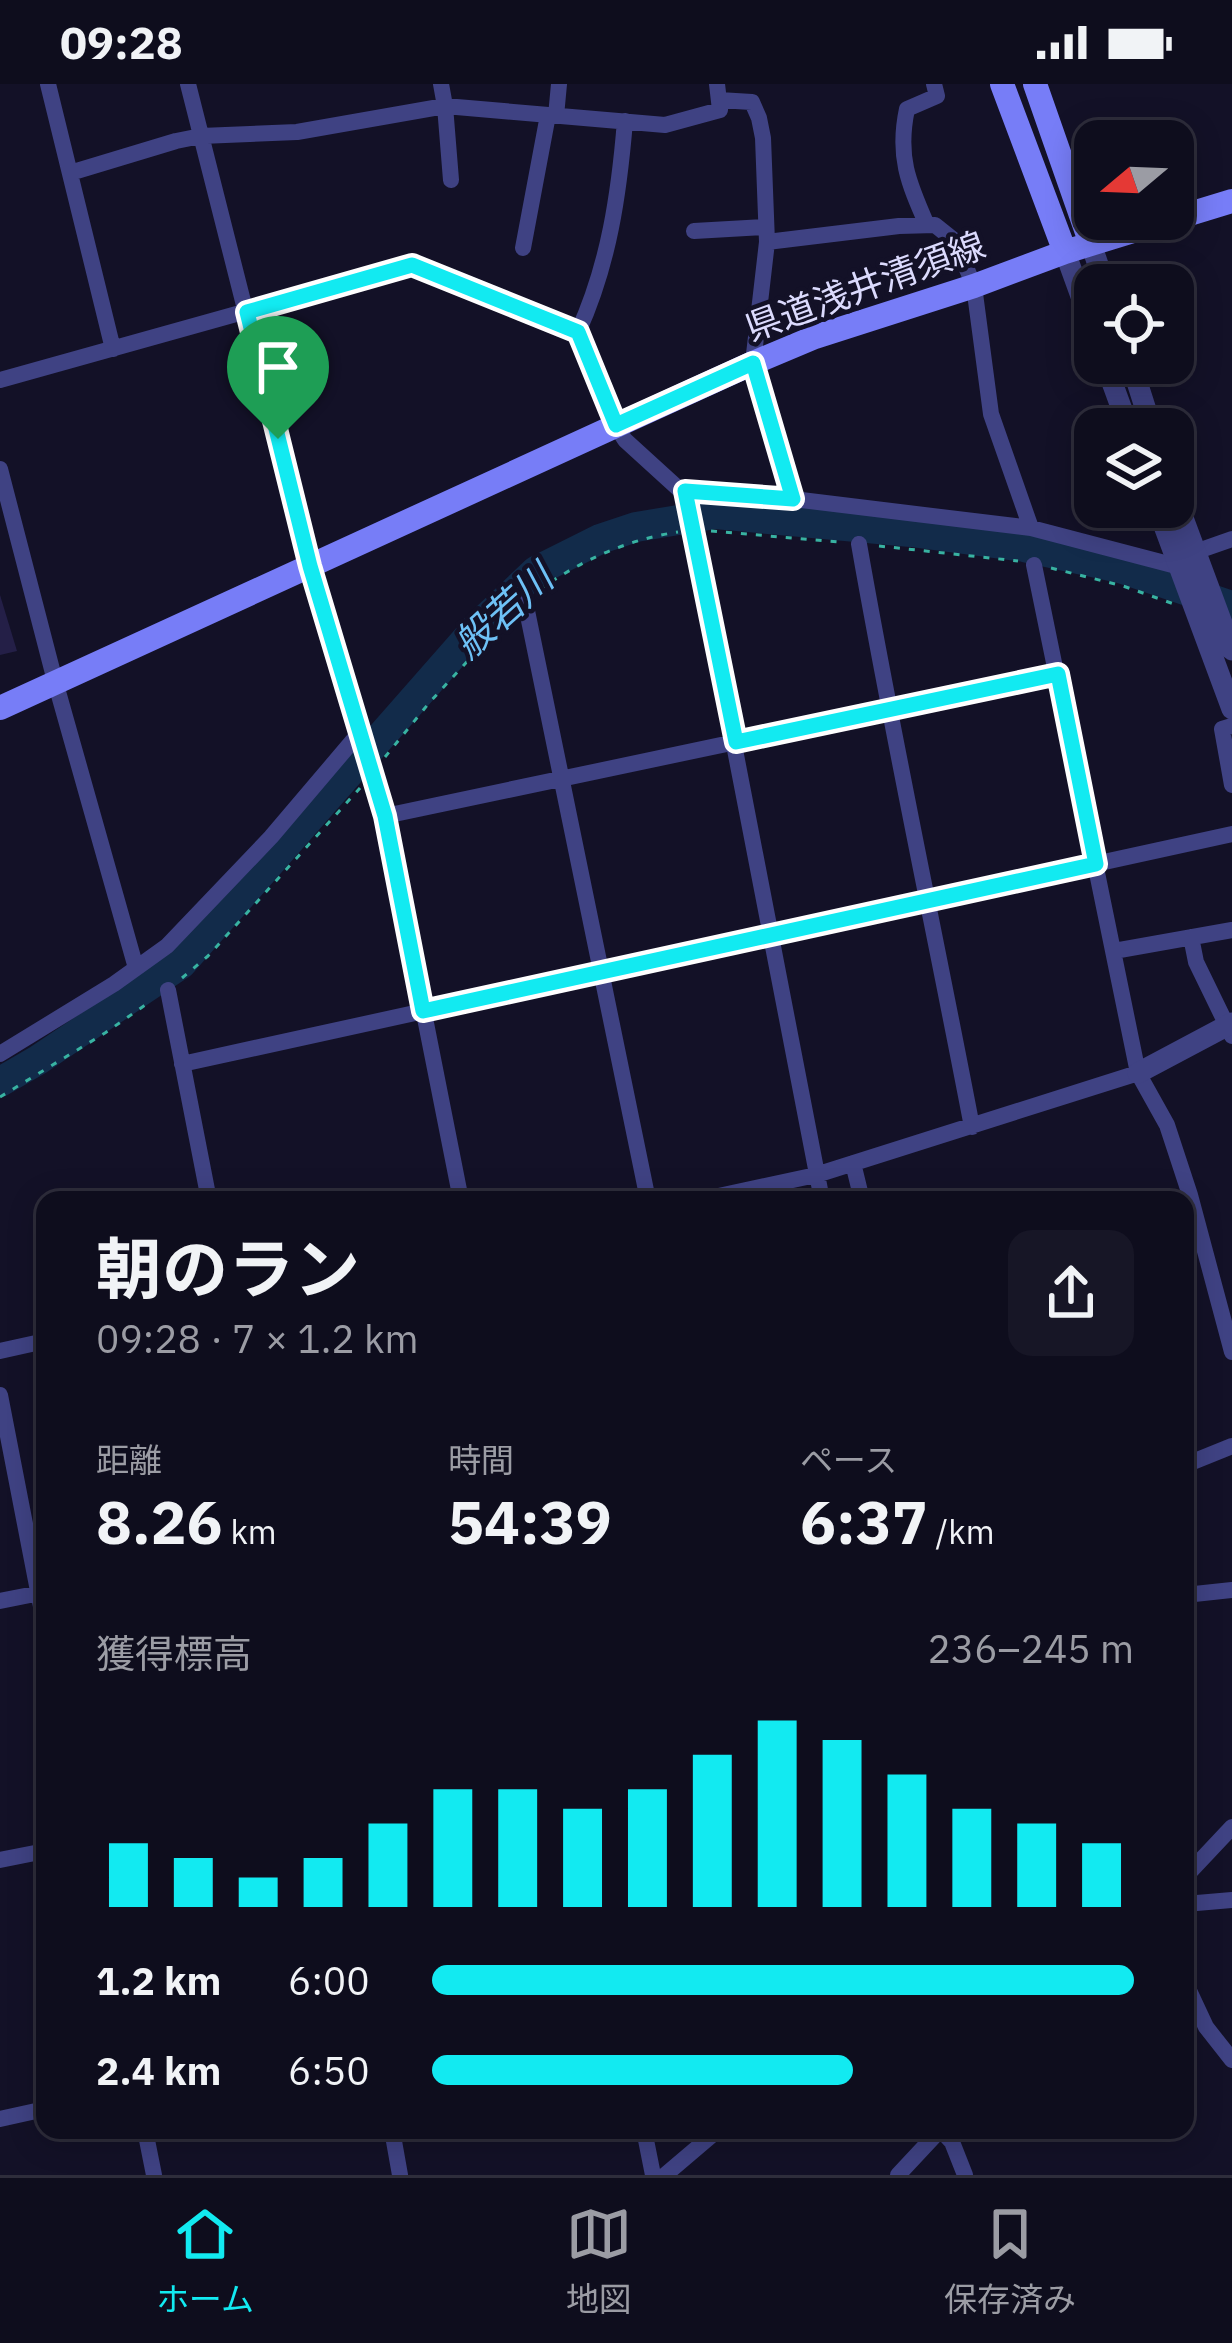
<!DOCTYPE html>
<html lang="ja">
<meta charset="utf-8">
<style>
body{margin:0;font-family:"IBM Plex Sans","Noto Sans JP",sans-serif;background:#171626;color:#f1f3f6;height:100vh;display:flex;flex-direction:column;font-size:45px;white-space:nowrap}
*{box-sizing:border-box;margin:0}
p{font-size:39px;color:#9b9ca4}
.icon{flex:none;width:66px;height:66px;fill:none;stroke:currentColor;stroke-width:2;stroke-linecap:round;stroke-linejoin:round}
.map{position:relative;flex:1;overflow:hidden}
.details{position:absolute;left:36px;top:1107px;width:1158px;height:948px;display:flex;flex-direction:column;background:#0e0d1d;border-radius:24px;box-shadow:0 6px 30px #0003,0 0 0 3px #2e2d3b}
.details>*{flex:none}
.needle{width:78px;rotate:251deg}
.controls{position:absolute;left:1074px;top:36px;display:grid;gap:24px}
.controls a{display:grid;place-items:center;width:120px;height:120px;border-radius:24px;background:#0e0d1d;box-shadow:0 6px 30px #0003,0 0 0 3px #2e2d3b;font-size:60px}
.pin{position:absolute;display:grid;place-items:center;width:102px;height:102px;color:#fff;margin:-123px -51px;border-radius:50% 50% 50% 0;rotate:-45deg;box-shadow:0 0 12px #0007}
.pin .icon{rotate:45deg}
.round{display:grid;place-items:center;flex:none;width:126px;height:126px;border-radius:24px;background:#171626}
.headline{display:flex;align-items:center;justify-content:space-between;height:204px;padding:0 60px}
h1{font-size:66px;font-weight:700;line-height:90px}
.stats{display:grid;grid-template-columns:repeat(3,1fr);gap:18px;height:204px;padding:12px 60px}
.stats div{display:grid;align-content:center}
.stats b{font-size:60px;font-weight:700}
.stats small{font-size:33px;font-weight:400}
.stats p{font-size:33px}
.chart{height:336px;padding:24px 60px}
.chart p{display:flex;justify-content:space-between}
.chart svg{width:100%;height:216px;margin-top:12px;stroke:#12eaf1;stroke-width:6}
ul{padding:0 60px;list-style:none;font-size:39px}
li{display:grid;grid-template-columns:192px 144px 1fr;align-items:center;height:90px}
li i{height:30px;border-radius:15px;background:#12eaf1}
.status{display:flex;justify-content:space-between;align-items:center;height:84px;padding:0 60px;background:#0e0d1d;direction:ltr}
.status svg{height:33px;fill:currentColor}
.tab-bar{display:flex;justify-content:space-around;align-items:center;height:168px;border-top:3px solid #2e2d3b;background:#0e0d1d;font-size:33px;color:#9b9ca4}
.tab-bar a{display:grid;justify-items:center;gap:6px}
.tab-bar .selected{color:#12eaf1}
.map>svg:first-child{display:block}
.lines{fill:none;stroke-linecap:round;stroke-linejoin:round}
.river{stroke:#122b4a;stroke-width:30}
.building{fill:#241f47}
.path{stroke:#38b3a2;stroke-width:3;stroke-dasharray:6 9;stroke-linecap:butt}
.minor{stroke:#3f4283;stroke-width:16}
.tertiary{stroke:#3f4283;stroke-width:21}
.secondary{stroke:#777df7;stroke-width:24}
.route-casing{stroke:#fff;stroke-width:24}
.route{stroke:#12eaf1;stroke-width:15}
.labels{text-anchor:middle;stroke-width:9;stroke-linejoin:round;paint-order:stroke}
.street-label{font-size:36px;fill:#dbdafd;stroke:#131127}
.water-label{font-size:39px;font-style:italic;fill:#6ec1f6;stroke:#131127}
</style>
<div class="status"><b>09:28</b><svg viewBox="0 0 49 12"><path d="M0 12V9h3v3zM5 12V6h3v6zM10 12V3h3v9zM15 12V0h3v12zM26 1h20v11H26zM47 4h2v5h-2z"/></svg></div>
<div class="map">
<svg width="1232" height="2091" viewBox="0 0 1232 2091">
<rect width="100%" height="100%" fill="#131127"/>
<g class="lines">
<path class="river" d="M0 998 38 976 181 880 479 541 536 487 600 455 636 443 715 430 911 448 1024 463 1120 484 1232 522"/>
</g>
<path class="building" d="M0 511 17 567 0 571Z"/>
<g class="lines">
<path class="path" d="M711 447 839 458
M879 462 1018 477
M1051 484 1123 502 1174 520
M539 506C582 476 626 456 678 448
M385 673 429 619 509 532
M182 894 208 872 360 704
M0 1013 105 949 151 917"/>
<path class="minor" d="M48 0 113 265
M188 0 310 482 385 732 461 1116
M441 0 445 22 451 96
M719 16 752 18 759 34 763 54 767 158 753 279 793 415
M556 32 559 0
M625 37C619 110 609 180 578 248L616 342 625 356 681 407 793 415 1031 444 1180 483
M70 89 176 57 201 52 297 48 445 22 665 41 720 26 717 0
M927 141C908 98 897 72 907 25L937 12 934 0
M694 147 766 143
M767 158 899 142 935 141 955 157 974 202 991 330 1031 444
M523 164 548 31
M0 296 412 181 578 248
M0 385 55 597 136 884
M685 407 822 1116
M859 460C893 655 935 849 972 1043
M1195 468 1232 455
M1034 481 1138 989 1167 1041 1190 1111 1232 1268
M525 517 648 1116
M1232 642 1222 645 1232 701
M385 732 1058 590
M1191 853 1196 878 1232 952
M1114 867 1232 846
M168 906 209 1116
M0 970 114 900 167 862 271 753 361 647
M182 980 1232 750
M853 1079 862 1116
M700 1116 816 1091 1138 989
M0 1267 45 1257
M0 1311 45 1543
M1185 1381 1232 1362
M1185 1511 1232 1506
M0 1517 45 1508
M0 1776 45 1767
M1185 1793 1232 1743
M1185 1820 1232 1816
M1185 1898 1206 1943 1232 1976
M0 2035 45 2025
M145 2046 154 2091
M392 2046 400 2091
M644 2046 653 2091
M941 2046 952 2058 965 2091
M665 2091 718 2046
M898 2091 940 2046"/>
<path class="tertiary" d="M1091 160 1105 201
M1065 168 1095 251
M1105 279 1129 345
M1131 279 1152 345
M1173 407 1232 566
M1157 423 1232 625
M1138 989 1232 939"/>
<path class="secondary" d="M1002 0 1065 168
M1035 0 1091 160
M1173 135 1232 117
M0 624 753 279 815 253 974 202 1065 168 1172 135"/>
</g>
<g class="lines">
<defs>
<path id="route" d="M412 181 578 248 616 341 753 279 793 415 685 407 736 658 1058 590 1096 780 423 927 385 732 310 482 247 228Z"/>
</defs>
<use href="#route" class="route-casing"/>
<use href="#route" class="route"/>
</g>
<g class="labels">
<g class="street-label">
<text transform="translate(865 202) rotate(-20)" y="13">県道浅井清須線</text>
</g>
<g class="water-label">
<text transform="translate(503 527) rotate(-42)" y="14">般若川</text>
</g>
</g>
</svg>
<div class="controls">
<a><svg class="needle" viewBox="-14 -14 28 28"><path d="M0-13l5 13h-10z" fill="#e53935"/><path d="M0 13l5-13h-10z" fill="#9b9ca4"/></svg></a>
<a><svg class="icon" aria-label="locate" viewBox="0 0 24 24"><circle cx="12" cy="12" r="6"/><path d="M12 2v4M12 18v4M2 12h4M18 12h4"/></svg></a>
<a><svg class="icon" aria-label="layers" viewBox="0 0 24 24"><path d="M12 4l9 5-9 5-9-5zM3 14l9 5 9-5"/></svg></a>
</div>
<div class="pin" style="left:278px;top:355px;background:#1e9e55"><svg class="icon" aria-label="arrive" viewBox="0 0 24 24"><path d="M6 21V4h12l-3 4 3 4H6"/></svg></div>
<section class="details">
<div class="headline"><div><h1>朝のラン</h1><p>09:28 · 7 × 1.2 km</p></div><a class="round"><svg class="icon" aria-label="share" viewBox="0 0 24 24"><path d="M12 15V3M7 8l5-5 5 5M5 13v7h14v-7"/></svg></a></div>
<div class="stats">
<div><p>距離</p><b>8.26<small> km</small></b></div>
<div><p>時間</p><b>54:39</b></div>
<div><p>ペース</p><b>6:37<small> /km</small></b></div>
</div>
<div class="chart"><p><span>獲得標高</span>236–245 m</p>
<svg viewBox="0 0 160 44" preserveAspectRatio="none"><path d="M5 44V31M15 44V34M25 44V38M35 44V34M45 44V27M55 44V20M65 44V20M75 44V24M85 44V20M95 44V13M105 44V6M115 44V10M125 44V17M135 44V24M145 44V27M155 44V31"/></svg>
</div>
<ul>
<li><b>1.2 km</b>6:00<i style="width:100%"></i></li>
<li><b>2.4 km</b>6:50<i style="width:60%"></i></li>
</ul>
</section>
</div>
<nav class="tab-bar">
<a class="selected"><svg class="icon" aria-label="home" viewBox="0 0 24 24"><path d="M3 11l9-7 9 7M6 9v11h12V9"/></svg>ホーム</a>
<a><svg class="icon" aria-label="map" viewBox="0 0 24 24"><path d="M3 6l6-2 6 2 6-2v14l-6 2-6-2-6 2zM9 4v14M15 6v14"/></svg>地図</a>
<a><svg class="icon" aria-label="saved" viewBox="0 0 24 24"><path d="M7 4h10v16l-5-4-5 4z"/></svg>保存済み</a>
</nav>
